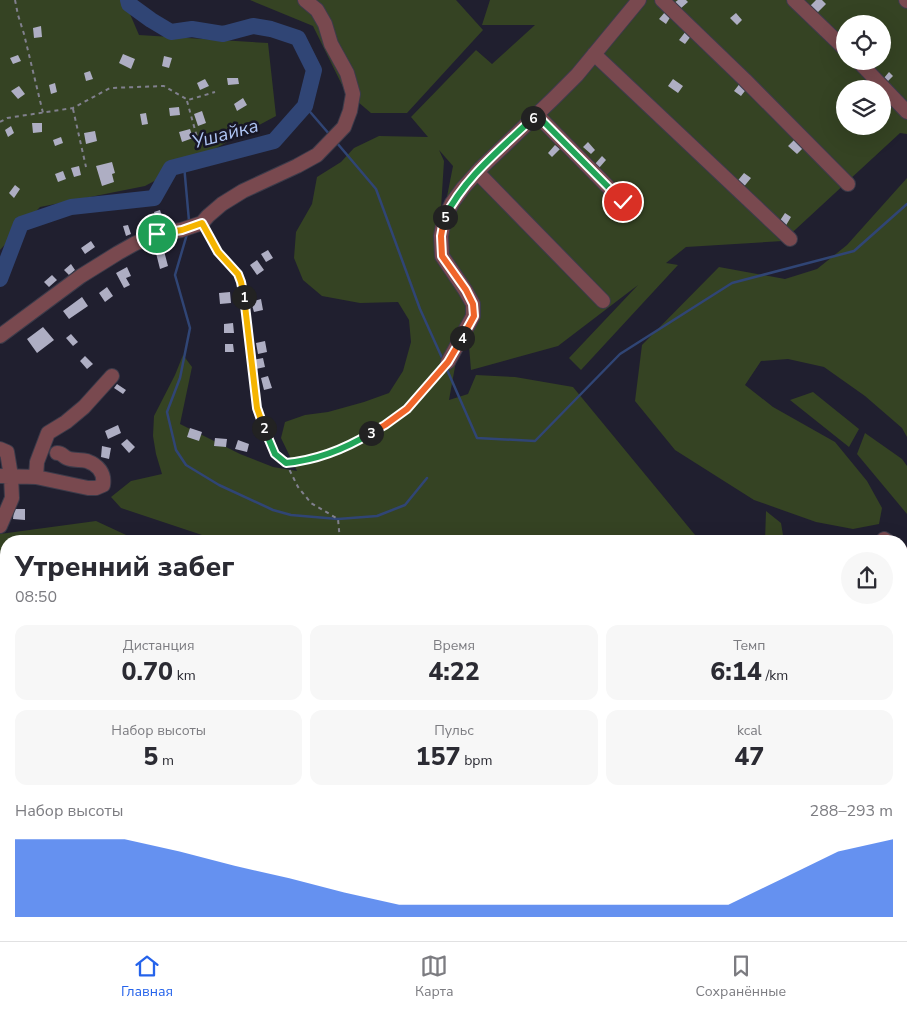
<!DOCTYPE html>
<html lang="ru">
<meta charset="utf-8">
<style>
body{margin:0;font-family:"Nunito Sans",sans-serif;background:#f7f7f7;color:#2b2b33;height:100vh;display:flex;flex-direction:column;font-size:19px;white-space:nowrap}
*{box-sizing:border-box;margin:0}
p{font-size:16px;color:#7c7c81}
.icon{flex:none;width:28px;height:28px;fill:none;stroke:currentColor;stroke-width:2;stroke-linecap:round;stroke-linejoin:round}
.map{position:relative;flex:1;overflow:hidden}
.side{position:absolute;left:0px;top:535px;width:908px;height:406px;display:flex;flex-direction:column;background:#fff;border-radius:20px 20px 0 0;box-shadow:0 5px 20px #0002}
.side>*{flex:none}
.fabs{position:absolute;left:836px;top:15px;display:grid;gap:10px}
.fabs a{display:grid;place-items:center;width:55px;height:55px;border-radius:50%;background:#fff;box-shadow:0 5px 20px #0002;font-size:25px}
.pin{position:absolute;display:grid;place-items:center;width:42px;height:42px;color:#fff;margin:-21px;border:2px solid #fff;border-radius:50%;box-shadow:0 1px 5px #0007}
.km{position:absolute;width:25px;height:25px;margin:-12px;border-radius:50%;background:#222;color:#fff;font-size:14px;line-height:25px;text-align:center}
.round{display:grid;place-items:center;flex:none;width:52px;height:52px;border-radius:26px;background:#f7f7f7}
.head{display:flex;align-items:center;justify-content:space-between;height:85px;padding:0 15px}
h1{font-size:28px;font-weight:800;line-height:38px}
.figures{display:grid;grid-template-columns:repeat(3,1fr);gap:8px;height:85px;padding:5px 15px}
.figures div{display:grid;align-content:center;border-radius:12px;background:#f7f7f7;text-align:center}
.figures b{font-size:25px;font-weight:800}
.figures small{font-size:14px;font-weight:400}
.figures p{font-size:14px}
.chart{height:140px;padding:10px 15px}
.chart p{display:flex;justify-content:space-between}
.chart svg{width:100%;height:90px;margin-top:5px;fill:#2563eb;opacity:.7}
.tabs{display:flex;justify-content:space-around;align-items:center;height:70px;border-top:1px solid #e1e1e2;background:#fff;font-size:14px;color:#7c7c81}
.tabs a{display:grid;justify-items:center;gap:2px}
.tabs .on{color:#2563eb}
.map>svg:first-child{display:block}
.green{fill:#354323;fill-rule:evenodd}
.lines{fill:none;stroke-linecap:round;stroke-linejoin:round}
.stream{stroke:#304575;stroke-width:2.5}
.river{stroke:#304575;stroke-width:16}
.building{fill:#aeaec3}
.minor-casing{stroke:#3c3b4a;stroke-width:16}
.path{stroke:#81808e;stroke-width:2;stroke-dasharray:4 4;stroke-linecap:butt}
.minor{stroke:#79494f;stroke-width:14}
.split-1-casing{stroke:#fff;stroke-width:10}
.split-2-casing{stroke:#fff;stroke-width:10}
.split-3-casing{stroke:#fff;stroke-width:10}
.split-4-casing{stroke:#fff;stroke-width:10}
.split-5-casing{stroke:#fff;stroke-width:10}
.split-6-casing{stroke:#fff;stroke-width:10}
.split-7-casing{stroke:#fff;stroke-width:10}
.split-1{stroke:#f5b400;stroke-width:6}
.split-2{stroke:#f5b400;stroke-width:6}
.split-3{stroke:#22a559;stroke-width:6}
.split-4{stroke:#f0652b;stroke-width:6}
.split-5{stroke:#f0652b;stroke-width:6}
.split-6{stroke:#22a559;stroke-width:6}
.split-7{stroke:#22a559;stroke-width:6}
.labels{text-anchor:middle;stroke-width:5;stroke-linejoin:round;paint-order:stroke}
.water-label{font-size:19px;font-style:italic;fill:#aec4f3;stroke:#171625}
</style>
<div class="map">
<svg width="907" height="941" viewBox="0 0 907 941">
<rect width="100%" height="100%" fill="#201f2f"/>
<path class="green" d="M0 0H124L139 35 268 43 276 116 145 186 40 207 0 250Z
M250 0H456L483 30 407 113H371L345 91 313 26Z
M490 0H907V134L900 133 783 241 686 247 666 263 678 265 581 370 569 358 638 285 558 346 471 370 467 322 460 339 449 400 468 394 476 375 515 377 573 387 700 541H216L205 536 121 508 111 497 131 481 162 474 156 454 153 436 154 416 175 375 183 355 192 367 180 424 240 454 273 467 297 471 281 438 285 422 305 415 328 412 364 402 389 393 403 371 411 342 409 320 398 302 360 303 322 296 303 280 294 258 296 232 312 204 317 177 341 162 354 148 379 136 428 137 411 117 476 50 492 64 535 25H482ZM845 24H882V61H845ZM845 89H882V126H845ZM439 150 453 166 444 212 441 208 444 161Z
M907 178V437L902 428 865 396 824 367 788 359 761 361 745 385 773 407 835 442 867 481 882 508 879 524 853 529 816 522 754 500 675 450 635 401 642 345 719 267 785 279 817 269 847 245Z
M813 392 859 429 849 447 790 400Z
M865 433 902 459 907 466V514L857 454Z
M766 511 781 523 784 541H765Z
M96 521 139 541H6V935H896V941H0V534Z
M901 630 907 635V865L901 862Z"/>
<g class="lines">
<path class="stream" d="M305 106 330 135
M337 143 376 189 420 309 443 360
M184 165 189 221
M187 234 175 275 190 328 180 378 167 412 176 450 186 465 219 485 273 510 291 515 338 519 377 516 405 505 427 478
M445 365 477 438 535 441 620 354 732 283 854 251 907 204"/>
<path class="river" d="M0 279 21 224 71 207 154 198 171 168 274 141 305 106 314 70 298 38 271 29 253 26 223 34 192 29 171 32 151 20 129 4 128 0"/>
</g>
<path class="building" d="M678 0H686L688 2 680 9 674 3Z
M816 0H822L826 4 817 13 810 6Z
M665 12 671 16 666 24 659 19Z
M736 13 742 20 737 25 730 18Z
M41 26 42 37 34 38 33 28Z
M686 31 691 36 685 44 679 40Z
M123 54 135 59 131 69 119 63Z
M18 55 21 61 13 64 10 58Z
M164 56 172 58 169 68 162 66Z
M90 71 93 79 86 81 84 73Z
M889 72 893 76 887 82 884 78Z
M227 78H238L239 84 228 85Z
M205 79 209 86 200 90 197 83Z
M673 79 683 86 678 93 668 86Z
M741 82 748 87 741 96 734 91Z
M55 83 57 92 51 94 49 85Z
M19 86 25 94 18 99 11 91Z
M243 98 247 105 237 111 234 104Z
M179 107 180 115 170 116 169 108Z
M202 111 206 123 198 126 194 114Z
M146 113 148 124 142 125 140 114Z
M32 123H42V132L33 133Z
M11 126 14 133 8 137 5 130Z
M190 129 193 138 182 142 179 132Z
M95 131 97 141 86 144 84 133Z
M61 137 63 143 55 146 53 140Z
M795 139 804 147 797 154 788 146Z
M588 142 595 150 591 154 583 147Z
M555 145 560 149 552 157 548 153Z
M602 156 606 160 599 168 595 164Z
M112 162 115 173 112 174 114 182 102 186 96 166Z
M79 166 81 175 74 177 71 168Z
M63 171 66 179 58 182 55 174Z
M744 173 751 178 742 189 735 184Z
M15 185 20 189 14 198 9 193Z
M160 210 164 223 158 224 154 212Z
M785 213 791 217 785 227 779 222Z
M128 225 131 234 126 236 123 226Z
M91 241 95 247 85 254 81 248Z
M268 250 273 258 266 262 261 254Z
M164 251 168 266 160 269 156 253Z
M257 260 264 270 257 275 250 265Z
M71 264 75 270 69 275 64 270Z
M127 267 131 276 126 278 130 285 124 288 116 273Z
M52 275 57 280 49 287 44 282Z
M107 287 113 296 105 302 99 293Z
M230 292 231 303 220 304 219 293Z
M82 297 88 306 69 319 63 311Z
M261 299 263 310 254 312 251 302Z
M233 323 234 333H224V324Z
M43 327 54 340 37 353 27 339Z
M71 334 78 342 73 346 66 338Z
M265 341 267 352 258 354 256 343Z
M225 344H233L234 352H225Z
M85 356 93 364 87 369 80 361Z
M263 358 265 367 256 369 253 360Z
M268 376 272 388 264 390 261 378Z
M117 384 126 390 123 394 114 388Z
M118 425 121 433 108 439 105 431Z
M190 428 202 432 199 441 187 437Z
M215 438 227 439 226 447 214 446Z
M127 439 135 447 129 453 121 444Z
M238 440 249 444 247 452 235 449Z
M102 446 111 448 109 459 101 457Z
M14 509H25V520L13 519Z"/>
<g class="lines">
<defs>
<path id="minor" d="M662 0 745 80 848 184
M794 0 845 49
M906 0 907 1
M594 54 790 239
M858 61 907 112
M537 115 623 202
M477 172 603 301
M0 336 81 276 118 253 134 244 157 234 181 230 202 223 208 216 222 204 243 191 297 166 317 155 344 127 350 111 353 94 347 73 331 44 325 24 317 10 305 0
M448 362 473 316V304L465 290 442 256 441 236 444 220 452 203 463 188 481 168 553 99 577 75 639 0
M0 449 7 452 11 476 12 498 0 526
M0 476 36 477 88 488H96L103 485C105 473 98 465 87 461 81 459 73 461 67 458 63 456 62 453 57 453
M36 477 37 462 48 433 66 422 84 407 112 376
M884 539 887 541
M901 552 907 556"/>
</defs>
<use href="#minor" class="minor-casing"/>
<path class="path" d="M15 0 18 15 24 34 43 113
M187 101 197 137
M73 109 86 167
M0 122 7 118 73 108 110 88 164 86 188 100 215 92
M207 232C210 238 214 247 219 253 227 264 236 268 241 282L257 408 275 454 286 463C301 462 317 459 331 454 356 444 388 427 407 408 419 397 430 383 441 371
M286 463 298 487 311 503 338 519 340 541
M219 935V941
M412 935 414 941"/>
<use href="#minor" class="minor"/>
</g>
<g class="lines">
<defs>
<path id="split-1" d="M157 234 182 230 202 223 218 252 238 274 241 282 244 297"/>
<path id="split-2" d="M244 297 257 408 264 428"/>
<path id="split-3" d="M264 428 275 454 286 463C317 460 345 449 371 433"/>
<path id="split-4" d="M371 433 385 425 407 409 448 362 462 338"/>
<path id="split-5" d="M445 217 444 220 441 236 442 256 466 290 473 304 474 316 462 338"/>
<path id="split-6" d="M445 217C465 177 501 149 533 118"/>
<path id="split-7" d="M533 118 537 115 623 202"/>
</defs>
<use href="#split-1" class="split-1-casing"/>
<use href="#split-2" class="split-2-casing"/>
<use href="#split-3" class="split-3-casing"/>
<use href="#split-4" class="split-4-casing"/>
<use href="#split-5" class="split-5-casing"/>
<use href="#split-6" class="split-6-casing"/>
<use href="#split-7" class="split-7-casing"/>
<use href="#split-1" class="split-1"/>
<use href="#split-2" class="split-2"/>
<use href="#split-3" class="split-3"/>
<use href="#split-4" class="split-4"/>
<use href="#split-5" class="split-5"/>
<use href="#split-6" class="split-6"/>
<use href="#split-7" class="split-7"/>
</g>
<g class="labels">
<g class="water-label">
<text transform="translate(225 133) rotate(-15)" y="7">Ушайка</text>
</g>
</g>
</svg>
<div class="fabs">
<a><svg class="icon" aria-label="locate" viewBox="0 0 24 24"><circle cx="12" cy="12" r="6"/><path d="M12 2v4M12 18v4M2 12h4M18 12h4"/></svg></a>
<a><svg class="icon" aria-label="layers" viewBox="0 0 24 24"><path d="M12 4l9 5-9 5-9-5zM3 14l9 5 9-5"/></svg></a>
</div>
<div class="pin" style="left:157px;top:234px;background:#1e9e55"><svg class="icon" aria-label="arrive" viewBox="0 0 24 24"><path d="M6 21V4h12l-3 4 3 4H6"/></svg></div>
<div class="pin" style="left:623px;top:202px;background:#d93025"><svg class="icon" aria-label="check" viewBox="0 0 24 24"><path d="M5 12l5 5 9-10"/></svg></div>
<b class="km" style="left:244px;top:297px">1</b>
<b class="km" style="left:264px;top:428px">2</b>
<b class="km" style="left:371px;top:433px">3</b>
<b class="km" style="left:462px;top:338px">4</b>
<b class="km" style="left:445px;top:217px">5</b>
<b class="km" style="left:533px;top:118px">6</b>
<section class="side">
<div class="head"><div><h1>Утренний забег</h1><p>08:50</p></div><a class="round"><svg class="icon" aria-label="share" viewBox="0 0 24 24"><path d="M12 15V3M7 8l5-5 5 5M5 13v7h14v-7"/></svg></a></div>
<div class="figures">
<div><p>Дистанция</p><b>0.70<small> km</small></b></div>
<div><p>Время</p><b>4:22</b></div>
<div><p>Темп</p><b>6:14<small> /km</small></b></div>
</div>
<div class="figures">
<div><p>Набор высоты</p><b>5<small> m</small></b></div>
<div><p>Пульс</p><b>157<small> bpm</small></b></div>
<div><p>kcal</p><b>47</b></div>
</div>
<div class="chart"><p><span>Набор высоты</span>288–293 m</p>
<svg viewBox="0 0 160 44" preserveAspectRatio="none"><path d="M0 44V6L10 6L20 6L30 12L40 19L50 25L60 32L70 38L80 38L90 38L100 38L110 38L120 38L130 38L140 25L150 12L160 6V44z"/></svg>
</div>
</section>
</div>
<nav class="tabs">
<a class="on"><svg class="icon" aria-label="home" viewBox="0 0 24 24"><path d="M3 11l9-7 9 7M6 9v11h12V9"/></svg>Главная</a>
<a><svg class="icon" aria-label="map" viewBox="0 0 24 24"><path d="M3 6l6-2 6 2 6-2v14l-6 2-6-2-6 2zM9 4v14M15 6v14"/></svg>Карта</a>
<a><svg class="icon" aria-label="saved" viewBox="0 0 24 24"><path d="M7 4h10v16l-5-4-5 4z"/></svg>Сохранённые</a>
</nav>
